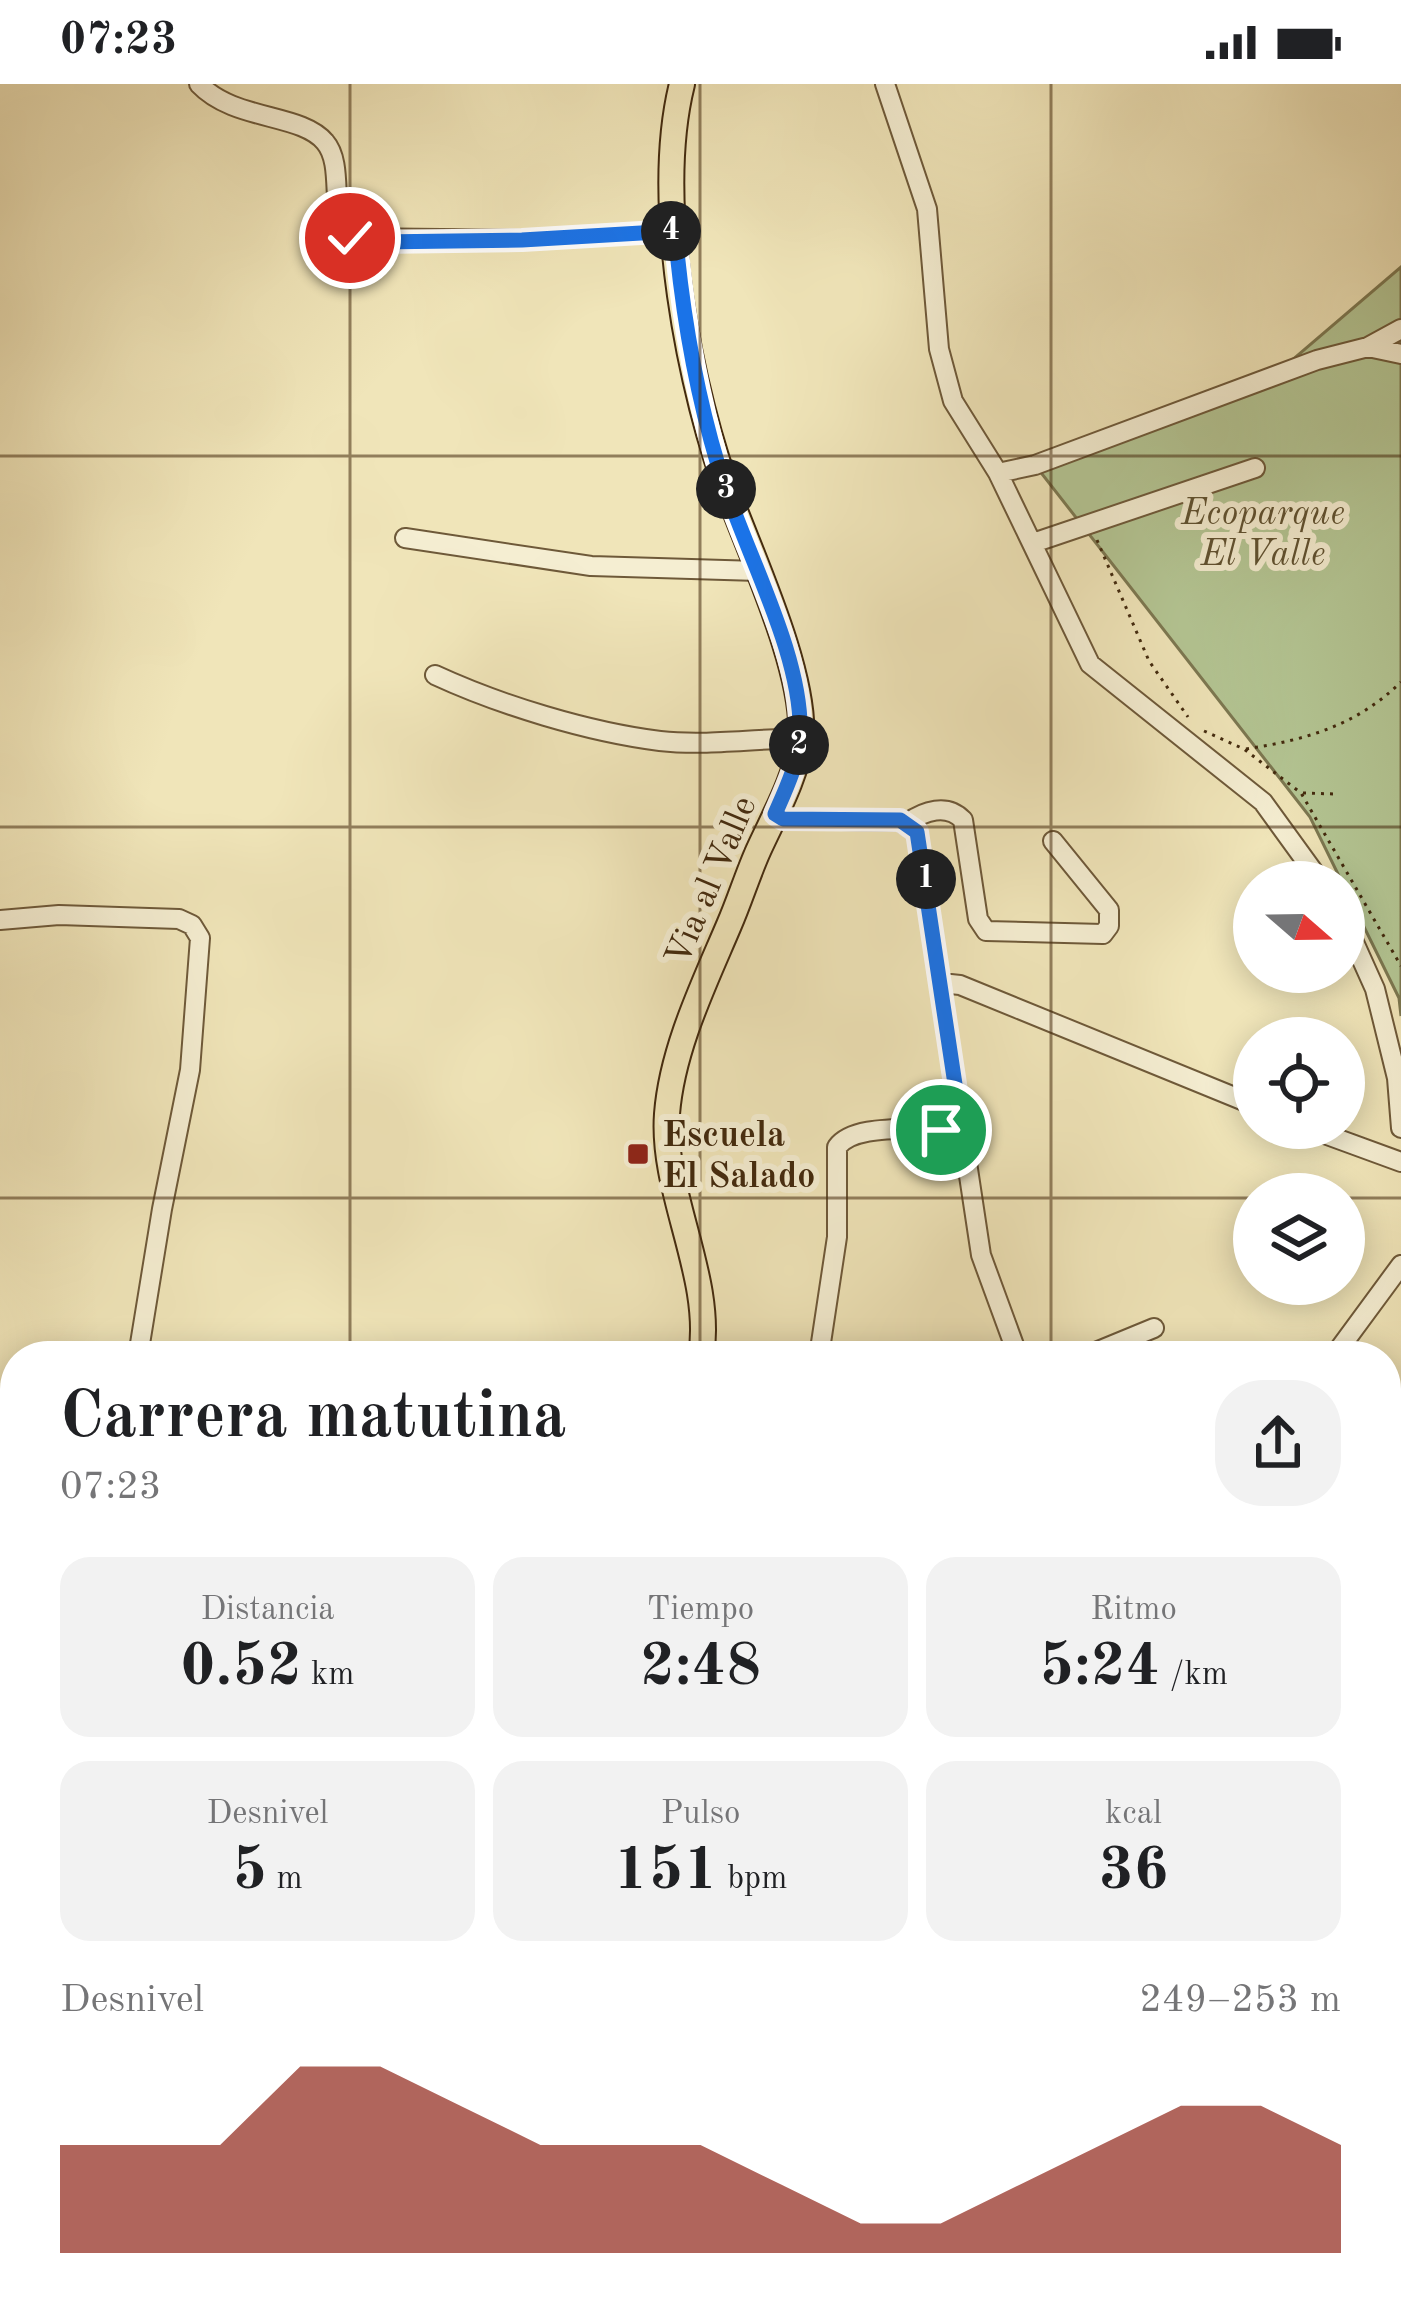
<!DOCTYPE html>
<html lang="es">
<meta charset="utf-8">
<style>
body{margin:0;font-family:"Old Standard TT",serif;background:#f2f2f2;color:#202124;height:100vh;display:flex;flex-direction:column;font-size:45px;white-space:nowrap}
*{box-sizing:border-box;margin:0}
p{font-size:39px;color:#757577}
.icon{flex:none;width:66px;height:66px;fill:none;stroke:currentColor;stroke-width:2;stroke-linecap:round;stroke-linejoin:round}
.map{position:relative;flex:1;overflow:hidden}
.panel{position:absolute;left:0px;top:1257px;width:1401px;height:972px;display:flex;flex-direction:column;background:#fff;border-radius:48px 48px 0 0;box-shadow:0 6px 30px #0003}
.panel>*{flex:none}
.needle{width:78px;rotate:110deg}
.tools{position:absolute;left:1233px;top:777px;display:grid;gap:24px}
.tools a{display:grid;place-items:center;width:132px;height:132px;border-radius:50%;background:#fff;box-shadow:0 6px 30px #0003;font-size:60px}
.pin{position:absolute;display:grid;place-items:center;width:102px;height:102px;color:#fff;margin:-51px;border:6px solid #fff;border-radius:50%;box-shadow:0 3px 12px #0007}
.km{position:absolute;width:60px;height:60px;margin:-30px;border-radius:50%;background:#222;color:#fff;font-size:33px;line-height:60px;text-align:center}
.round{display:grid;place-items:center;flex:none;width:126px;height:126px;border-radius:48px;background:#f2f2f2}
.head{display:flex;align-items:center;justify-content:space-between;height:204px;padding:0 60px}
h1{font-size:66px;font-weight:700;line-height:90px}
.metrics{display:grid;grid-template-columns:repeat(3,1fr);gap:18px;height:204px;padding:12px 60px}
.metrics div{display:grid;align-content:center;border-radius:30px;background:#f2f2f2;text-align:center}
.metrics b{font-size:60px;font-weight:700}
.metrics small{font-size:33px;font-weight:400}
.metrics p{font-size:33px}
.chart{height:336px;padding:24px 60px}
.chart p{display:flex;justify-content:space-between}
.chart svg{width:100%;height:216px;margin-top:12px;fill:#8f2418;opacity:.7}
.status{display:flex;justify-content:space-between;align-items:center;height:84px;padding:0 60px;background:#fff;direction:ltr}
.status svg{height:33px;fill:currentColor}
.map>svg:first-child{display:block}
.green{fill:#b4c694;stroke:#7c7851;stroke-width:3}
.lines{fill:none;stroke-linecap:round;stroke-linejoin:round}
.minor-casing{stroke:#6e5939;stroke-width:22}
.major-casing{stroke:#432a0e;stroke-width:28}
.path{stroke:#432a0e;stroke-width:3;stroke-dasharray:3 6;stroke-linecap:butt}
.minor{stroke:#f5eed2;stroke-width:18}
.major{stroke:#f0e5b9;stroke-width:24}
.route-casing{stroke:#fff;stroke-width:24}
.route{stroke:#1a73e8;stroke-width:15}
.grid{fill:none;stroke:#432a0e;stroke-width:3;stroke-opacity:0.55}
.poi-dot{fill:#8f2418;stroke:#f5eed2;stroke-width:4.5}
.labels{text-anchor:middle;stroke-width:12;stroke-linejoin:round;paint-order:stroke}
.park-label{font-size:36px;font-style:italic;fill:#5f5130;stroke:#f5eed2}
.street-label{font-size:36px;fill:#432a0e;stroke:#f5eed2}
.poi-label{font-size:36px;font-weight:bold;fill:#432a0e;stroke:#f5eed2;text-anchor:start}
</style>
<div class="status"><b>07:23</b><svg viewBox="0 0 49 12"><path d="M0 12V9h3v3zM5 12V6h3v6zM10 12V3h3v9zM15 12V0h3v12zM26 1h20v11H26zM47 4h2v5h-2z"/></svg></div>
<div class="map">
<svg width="1401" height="2229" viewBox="0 0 1401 2229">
<rect width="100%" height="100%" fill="#f0e5b9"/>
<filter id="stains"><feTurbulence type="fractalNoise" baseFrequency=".00167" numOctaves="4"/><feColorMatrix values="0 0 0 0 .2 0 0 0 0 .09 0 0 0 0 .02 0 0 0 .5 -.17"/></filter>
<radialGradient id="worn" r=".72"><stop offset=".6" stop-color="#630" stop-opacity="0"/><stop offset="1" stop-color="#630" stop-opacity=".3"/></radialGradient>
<path class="green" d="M1401 183V932L1399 914 1310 733 1035 381 1270 295Z"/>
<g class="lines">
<defs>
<path id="minor" d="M199 0C234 37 301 29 325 58 346 82 327 138 350 154L522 156 675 147
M885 0 927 125 939 265 953 317 998 389 1090 580 1263 718 1321 798
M1368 263 1401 270
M998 389 1035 381 1317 276 1368 263 1401 245
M405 454 591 482 758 487
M1033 459 1255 384
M435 591C500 621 588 648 660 657 705 662 755 655 801 654
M775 730 783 735 900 737 917 748 981 1171 1018 1272
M907 739C924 727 947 719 963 736L978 835 986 847 1103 850 1109 842V826L1053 757
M0 836 59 831 179 835 192 841 200 854 190 986 162 1125 138 1272
M1344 836 1375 905 1397 994 1401 1044
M941 899 960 901 1254 1021
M1308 1044 1401 1078
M819 1272 837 1153V1063C857 1036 927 1050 961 1040
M1086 1272 1154 1244
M1334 1272 1401 1181
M0 1881 15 1870
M0 1917 15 1919
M1386 2081 1401 2068
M0 2106 15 2132
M767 2214 769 2229
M1272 2214 1276 2229
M9 2229 15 2196
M1137 2229V2214"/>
<path id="major" d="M682 0C653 116 689 308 732 419 755 480 806 591 801 654 797 692 775 730 759 765 748 789 740 816 729 841 704 900 672 965 667 1030 661 1109 714 1193 701 1272
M0 1700 15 1684
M0 1826 15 1848
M396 2214 413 2229"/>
</defs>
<use href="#minor" class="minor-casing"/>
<use href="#major" class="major-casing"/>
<path class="path" d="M1097 456 1149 577 1188 633
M1204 647 1244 665 1301 709 1401 882
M1246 665C1305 656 1356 642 1401 598
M1303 709 1335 710"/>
<use href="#minor" class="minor"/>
<use href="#major" class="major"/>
</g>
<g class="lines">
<defs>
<path id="route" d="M350 154 378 158 522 156 675 147C682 227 695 304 718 381 741 461 804 570 800 652 799 678 785 707 775 730L783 735 900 736 917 748 961 1040 941 1046"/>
</defs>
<use href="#route" class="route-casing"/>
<use href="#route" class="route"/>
</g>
<path class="grid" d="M350 0V1272M700 0V1272M1051 0V1272M0 372H1401M0 743H1401M0 1114H1254M1344 1114H1401M0 1486H15M1386 1486H1401M0 1858H15M1386 1858H1401M350 2214V2229M700 2214V2229M1051 2214V2229"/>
<rect class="poi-dot" x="626" y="1058" width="24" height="24" rx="6"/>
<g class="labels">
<g class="park-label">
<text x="1263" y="440">Ecoparque<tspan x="1263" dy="41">El Valle</tspan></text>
</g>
<g class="street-label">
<text transform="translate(709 796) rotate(-67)" y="13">Via al Valle</text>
</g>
<g class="poi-label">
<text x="662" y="1062">Escuela<tspan x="662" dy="41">El Salado</tspan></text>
</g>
</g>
<rect width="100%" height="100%" filter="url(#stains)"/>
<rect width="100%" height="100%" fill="url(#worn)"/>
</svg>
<div class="tools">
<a><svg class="needle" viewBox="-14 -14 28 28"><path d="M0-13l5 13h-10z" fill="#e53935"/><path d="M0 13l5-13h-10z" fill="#757577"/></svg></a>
<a><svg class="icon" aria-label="locate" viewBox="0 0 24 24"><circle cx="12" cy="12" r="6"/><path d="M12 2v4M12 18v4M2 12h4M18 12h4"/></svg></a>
<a><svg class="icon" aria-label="layers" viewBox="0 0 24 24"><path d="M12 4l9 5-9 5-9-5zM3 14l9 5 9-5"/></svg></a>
</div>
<div class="pin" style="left:941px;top:1046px;background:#1e9e55"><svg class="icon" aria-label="arrive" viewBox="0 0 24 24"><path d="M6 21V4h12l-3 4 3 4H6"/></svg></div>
<div class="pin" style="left:350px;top:154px;background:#d93025"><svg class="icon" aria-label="check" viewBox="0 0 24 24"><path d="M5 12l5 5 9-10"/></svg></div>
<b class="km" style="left:926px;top:795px">1</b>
<b class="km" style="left:799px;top:661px">2</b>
<b class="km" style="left:726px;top:405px">3</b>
<b class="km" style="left:671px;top:147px">4</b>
<section class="panel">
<div class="head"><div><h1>Carrera matutina</h1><p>07:23</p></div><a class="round"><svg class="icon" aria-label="share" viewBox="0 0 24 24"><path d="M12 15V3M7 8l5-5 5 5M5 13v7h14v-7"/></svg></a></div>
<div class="metrics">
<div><p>Distancia</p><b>0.52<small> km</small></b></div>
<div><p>Tiempo</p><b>2:48</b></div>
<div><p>Ritmo</p><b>5:24<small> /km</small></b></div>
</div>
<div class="metrics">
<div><p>Desnivel</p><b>5<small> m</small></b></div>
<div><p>Pulso</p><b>151<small> bpm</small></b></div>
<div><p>kcal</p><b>36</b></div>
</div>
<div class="chart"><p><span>Desnivel</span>249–253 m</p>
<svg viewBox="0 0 160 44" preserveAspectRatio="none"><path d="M0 44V22L10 22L20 22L30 6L40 6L50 14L60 22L70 22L80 22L90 30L100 38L110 38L120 30L130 22L140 14L150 14L160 22V44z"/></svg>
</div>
</section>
</div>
